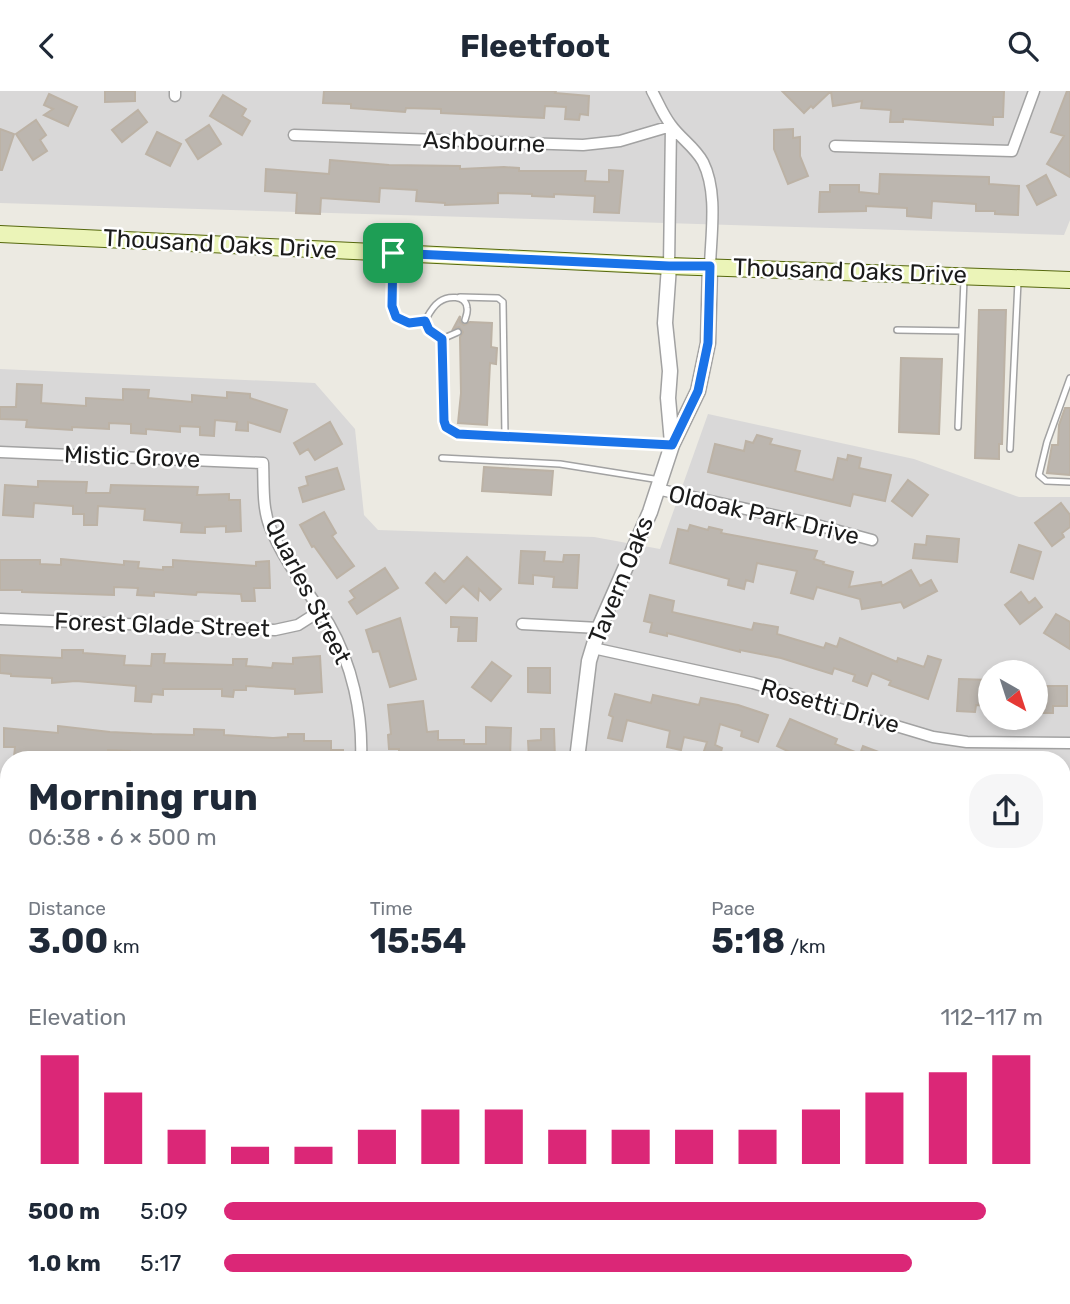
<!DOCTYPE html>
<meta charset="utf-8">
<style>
body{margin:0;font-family:Rubik,sans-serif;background:#f6f6f7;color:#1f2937;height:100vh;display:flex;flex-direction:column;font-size:26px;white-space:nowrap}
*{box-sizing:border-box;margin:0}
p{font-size:23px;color:#747a83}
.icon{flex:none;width:38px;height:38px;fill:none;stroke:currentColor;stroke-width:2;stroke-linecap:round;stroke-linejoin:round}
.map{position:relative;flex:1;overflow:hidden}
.panel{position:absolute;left:0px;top:660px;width:1071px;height:555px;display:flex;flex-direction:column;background:#fff;border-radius:28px 28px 0 0;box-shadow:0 4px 10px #0003}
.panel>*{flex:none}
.needle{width:46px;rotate:141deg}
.fabs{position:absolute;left:978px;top:569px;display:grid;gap:14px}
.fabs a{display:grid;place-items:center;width:70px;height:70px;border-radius:50%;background:#fff;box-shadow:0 4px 10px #0003;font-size:35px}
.pin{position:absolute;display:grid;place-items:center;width:60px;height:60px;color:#fff;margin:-30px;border-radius:14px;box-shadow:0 4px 10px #0006}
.round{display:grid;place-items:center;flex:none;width:74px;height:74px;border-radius:28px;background:#f6f6f7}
.summary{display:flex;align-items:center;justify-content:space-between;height:119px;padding:0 28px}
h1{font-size:38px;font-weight:700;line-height:52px}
.stats{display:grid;grid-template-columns:repeat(3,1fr);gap:10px;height:119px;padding:7px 28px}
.stats div{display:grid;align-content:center}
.stats b{font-size:35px;font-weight:700}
.stats small{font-size:19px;font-weight:400}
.stats p{font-size:19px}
.chart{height:196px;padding:14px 28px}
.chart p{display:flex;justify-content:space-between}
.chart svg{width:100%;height:126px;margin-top:7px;stroke:#db2777;stroke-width:6}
ul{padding:0 28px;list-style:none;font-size:23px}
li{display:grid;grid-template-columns:112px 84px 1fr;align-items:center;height:52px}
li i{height:18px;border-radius:9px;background:#db2777}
header{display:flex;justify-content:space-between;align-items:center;height:91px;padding:0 28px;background:#fff;font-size:32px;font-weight:700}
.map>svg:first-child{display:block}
.residential{fill:#d9d8d8;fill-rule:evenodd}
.building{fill:#bcb6af;stroke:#bcb2a5;stroke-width:2}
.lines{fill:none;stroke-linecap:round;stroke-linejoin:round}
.service-casing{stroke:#a2a2a2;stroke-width:8}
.minor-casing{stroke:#a2a2a2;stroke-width:13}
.tertiary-casing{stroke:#a2a2a2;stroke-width:17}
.secondary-casing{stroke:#56680d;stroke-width:18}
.service{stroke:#fff;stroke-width:5}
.minor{stroke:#fff;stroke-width:10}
.tertiary{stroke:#fff;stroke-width:14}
.secondary{stroke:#ebf4b8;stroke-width:16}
.route-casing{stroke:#fff;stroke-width:14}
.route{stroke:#1a73e8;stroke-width:9}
.labels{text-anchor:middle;stroke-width:5;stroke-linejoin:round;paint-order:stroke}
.street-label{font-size:24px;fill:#1b1b1b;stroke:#fff}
</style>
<header><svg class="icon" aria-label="back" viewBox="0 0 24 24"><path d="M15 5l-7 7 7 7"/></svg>Fleetfoot<svg class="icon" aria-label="search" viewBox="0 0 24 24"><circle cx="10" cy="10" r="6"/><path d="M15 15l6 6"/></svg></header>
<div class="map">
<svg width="1070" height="1213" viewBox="0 0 1070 1213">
<rect width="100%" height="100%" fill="#eceae2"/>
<path class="residential" d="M0 0H1070V129L1064 144 0 112Z
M0 278 315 292 355 338 364 424 378 439 594 446 660 458 708 323 914 368 1019 406H1070V1213H0ZM990 581H1036V626H990ZM9 668H1062V1206H9Z"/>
<path class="building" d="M105 0H135V10L105 11Z
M324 0H556L555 2 589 5 588 24 580 23 579 29 565 28 566 16 545 15 544 27 441 22V18L406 17 405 21 351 17V13L323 12Z
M782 0H1004L1003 26H993V34L903 28V31H890L891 19 861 17 862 10 833 15 831 0 813 17 811 15 804 22Z
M1067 0H1070V86L1047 73 1064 45 1051 41Z
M49 3 77 16 68 35 44 24 53 18 44 14Z
M223 4 246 18 242 25 250 30 242 44 210 25Z
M138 19 147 31 122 51 112 39Z
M36 29 46 44 40 49 47 60 33 69 16 43Z
M209 34 221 53 198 68 186 49Z
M0 38 14 43 2 79H0Z
M793 38V47L800 46V65L808 85 788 93 774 58V39Z
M157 41 181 53 170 75 146 63Z
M330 69 389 74 460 75V78L504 76 519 77V80H586L585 90 609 91V79L623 80 619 122 594 121 595 105 554 103V106L532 105V103L498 102V112L445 114V112L416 110 417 99 380 97 379 111 321 107 320 123 296 122 297 102 265 100 266 78 329 83Z
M880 83 989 86V93L1019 95 1018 124 995 123V120H976V113L932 110 931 127 907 125V117L866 115V120L819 121 820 101H830V94H859V101L879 103Z
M1046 84 1056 104 1037 114 1027 95Z
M979 219H1006L1002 353H999V368L975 367Z
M460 225V231L464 234 470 231 492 232 491 256 497 257 496 273 490 272 487 334 458 332 461 302 460 246 463 241 459 236 453 238Z
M901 267 942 268 939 343 899 341Z
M17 293 42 294 41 312 86 315V307L123 309V298L149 299 148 307 192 311V304L227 307V301L250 303V307L287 319 280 341 248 331V340L236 339 237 331 215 329 214 345 200 344V336L180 335V341L146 338V343L131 342V333L109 332V338L72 336V339L26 336 27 329 0 328V316H16Z
M1065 317H1070V384L1047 382 1052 354H1058L1059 334Z
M330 331 342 353 315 369 308 358 300 363 294 352Z
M757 344 772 348 770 353 800 360 795 380 833 389 838 367 847 369 848 364 861 367 859 377 891 384 885 410 853 403 850 415 708 381 715 353 744 360 746 350 753 352Z
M484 376 553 380 551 404 482 400Z
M337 377 344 398 303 411 299 397 308 394 306 386Z
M908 389 928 404 912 425 892 410Z
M38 390 87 391 86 402H110L111 394 198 396 197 404 229 403V409H240L241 440 226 441V435L205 436V442L181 441 182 432 144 429 145 418 98 415 97 434H84V423H73V415L34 412 33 426 3 424 5 394 38 396Z
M1061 412 1070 424V436L1062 442 1064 446 1052 455 1035 432Z
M324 421 336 442 332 445 354 475 337 487 314 455 312 456 300 434Z
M690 434 708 439 709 436 722 439 721 442 817 460 814 468 824 471 823 473 853 481 849 496 881 491 882 495 911 479 920 495 931 489 937 500 904 517 901 511 862 518 860 508 817 496 813 508 791 502 797 480 757 472 753 491 746 489 744 498 728 494 729 488 670 472 678 438 688 440Z
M927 445 959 448 957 471 913 467 915 453 926 454Z
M1019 454 1041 461 1033 488 1011 481Z
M521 460 545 461 544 470 563 471 564 464H579L577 497 553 496 554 486 533 484V493L519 492Z
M467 466 501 498 490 509 479 498 478 509 463 495 446 512 426 492 435 482 444 491Z
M61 468 124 474V470L139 471 138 477 163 479V476H173V469L256 475V471L269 470 270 497H254L255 510H242L241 503 197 501 196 504 154 501V505L137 504 138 497 114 496V504L22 501V499H0V469H40V473L61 474Z
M385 477 398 497 357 523 349 511 355 507 350 500Z
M1021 501 1029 512 1035 507 1042 516 1020 533 1005 514Z
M650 504 674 510 672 521 752 539 754 532 778 536 777 543 824 557 826 552 837 556 840 547 897 571 898 567 924 576 928 565 941 569 928 608 889 594 891 590 872 582 867 595 853 590 855 584 834 577 832 583 781 567 740 559V561L667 542V545L650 541 652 532 644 530Z
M1056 523 1070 531V558L1044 542Z
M451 526 477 527 476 550H458L459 536H451Z
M400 527 416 588 390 596 379 560 373 561 366 539Z
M62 559H83V562L125 565 124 574 151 575 152 563H165L164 572 233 574V568H247L246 575 272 577 273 572 293 573V567L320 565 322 601 295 603V598L246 595V599H234L233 606 222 605V598H163V604L152 603 151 611 135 610 136 595 76 590 52 592V587L11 585V583L0 582V564L62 567Z
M492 571 511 585 491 610 472 596Z
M528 577H550V602L528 601Z
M959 588 990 589V615L976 614 975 621 957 620Z
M1036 595H1067V615H1053V622H1036Z
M615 603 651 612 653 604 699 614 701 607 738 614 768 624 758 651 741 645 742 640 720 633 715 654 722 657 719 668 703 663 707 651 684 646 681 659 667 656 670 640 627 629 622 650 608 647 613 626 609 624Z
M423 610 427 641 438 640V649H464V653H486V636L511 637 510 668H448V664L399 667V658H389L388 644 391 643 388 614Z
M790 628 837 648 835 653 860 663 863 655 897 668H817L800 662 798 665 777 655Z
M58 635 110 641 152 643 194 644V638L224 639V644L273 647 288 646V643H304V650H331V659H343V668H130V660L108 659V663L90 662 89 668H74L75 663 54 662V668H37L14 666 15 656H4V637L58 642Z
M541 638H554L555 668H529L528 650 541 649Z"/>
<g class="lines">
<defs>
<path id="service" d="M393 165V221C400 234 413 232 425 230
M460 206 498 207 503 211 505 345
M897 239 962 240
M458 241 442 248 429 239 425 230C429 223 432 216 439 211 447 205 466 203 467 217 468 221 466 225 465 229
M442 248 444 330 446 336 458 343 669 354
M1070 287 1047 351 1039 384 1046 390 1070 391
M958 336 964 188
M1010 358 1018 190
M442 367 560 373 660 389"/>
<path id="minor" d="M652 0C658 11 663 24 671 34 680 47 695 56 703 71 718 101 711 143 710 175
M175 5V0
M294 44 583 54 620 50 671 35
M835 55 1012 60 1034 0
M669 175 671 35
M0 361 263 372C264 392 262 417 270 436 284 471 309 501 329 533 352 573 363 623 361 668
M657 398 813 433 872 449
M0 528 275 539 298 534 320 520
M522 533 599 537
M593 557 753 592 933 646 967 651 1070 652
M0 693 9 694
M1062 859H1070
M0 862 9 863
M0 1029H9
M1062 1031 1070 1033
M0 1197 9 1198
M200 1206 317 1211 327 1213
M419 1213 421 1206
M826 1213 829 1206"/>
<path id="tertiary" d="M669 175 665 232 670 280 668 307 672 352
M577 668 589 570 599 537 650 421 672 354 698 300 708 252 710 175
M1009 1206 1053 1213"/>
<path id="secondary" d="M0 143 669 175 1070 189"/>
</defs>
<use href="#service" class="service-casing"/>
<use href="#minor" class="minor-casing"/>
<use href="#tertiary" class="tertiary-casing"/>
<use href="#secondary" class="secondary-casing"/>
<use href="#service" class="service"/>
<use href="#minor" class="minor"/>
<use href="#tertiary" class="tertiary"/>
<use href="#secondary" class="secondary"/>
</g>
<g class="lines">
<defs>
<path id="route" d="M393 162 669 175H710L708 252 698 300 672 354 458 343 446 336 444 330 442 248 429 239 425 230 409 232 396 226 392 215Z"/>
</defs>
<use href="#route" class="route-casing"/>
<use href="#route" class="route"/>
</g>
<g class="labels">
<g class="street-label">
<text transform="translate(484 51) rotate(2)" y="8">Ashbourne</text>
<text transform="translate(220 153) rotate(3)" y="8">Thousand Oaks Drive</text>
<text transform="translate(850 180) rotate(2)" y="8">Thousand Oaks Drive</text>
<text transform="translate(132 366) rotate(2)" y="8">Mistic Grove</text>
<text transform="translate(764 424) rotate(13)" y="8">Oldoak Park Drive</text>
<text transform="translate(621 489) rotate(-68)" y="8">Tavern Oaks</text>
<text transform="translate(308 500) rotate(63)" y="8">Quarles Street</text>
<text transform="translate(162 534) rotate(2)" y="8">Forest Glade Street</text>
<text transform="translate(830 615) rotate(16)" y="8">Rosetti Drive</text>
</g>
</g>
</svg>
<div class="fabs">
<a><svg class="needle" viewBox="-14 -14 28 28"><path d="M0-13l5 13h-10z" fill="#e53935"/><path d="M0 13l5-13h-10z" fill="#747a83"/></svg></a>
</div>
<div class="pin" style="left:393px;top:162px;background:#1e9e55"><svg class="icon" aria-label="arrive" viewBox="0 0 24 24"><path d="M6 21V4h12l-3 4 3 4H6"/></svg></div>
<section class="panel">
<div class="summary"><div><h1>Morning run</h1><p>06:38 · 6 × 500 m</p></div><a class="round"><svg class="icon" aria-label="share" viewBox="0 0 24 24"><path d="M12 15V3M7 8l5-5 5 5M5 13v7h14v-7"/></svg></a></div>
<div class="stats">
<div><p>Distance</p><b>3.00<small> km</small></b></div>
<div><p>Time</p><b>15:54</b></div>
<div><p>Pace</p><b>5:18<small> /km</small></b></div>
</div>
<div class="chart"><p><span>Elevation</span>112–117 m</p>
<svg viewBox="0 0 160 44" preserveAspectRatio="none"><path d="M5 44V6M15 44V19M25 44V32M35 44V38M45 44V38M55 44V32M65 44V25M75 44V25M85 44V32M95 44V32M105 44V32M115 44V32M125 44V25M135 44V19M145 44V12M155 44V6"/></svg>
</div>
<ul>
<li><b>500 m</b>5:09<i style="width:93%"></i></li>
<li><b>1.0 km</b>5:17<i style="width:84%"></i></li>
</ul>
</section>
</div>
